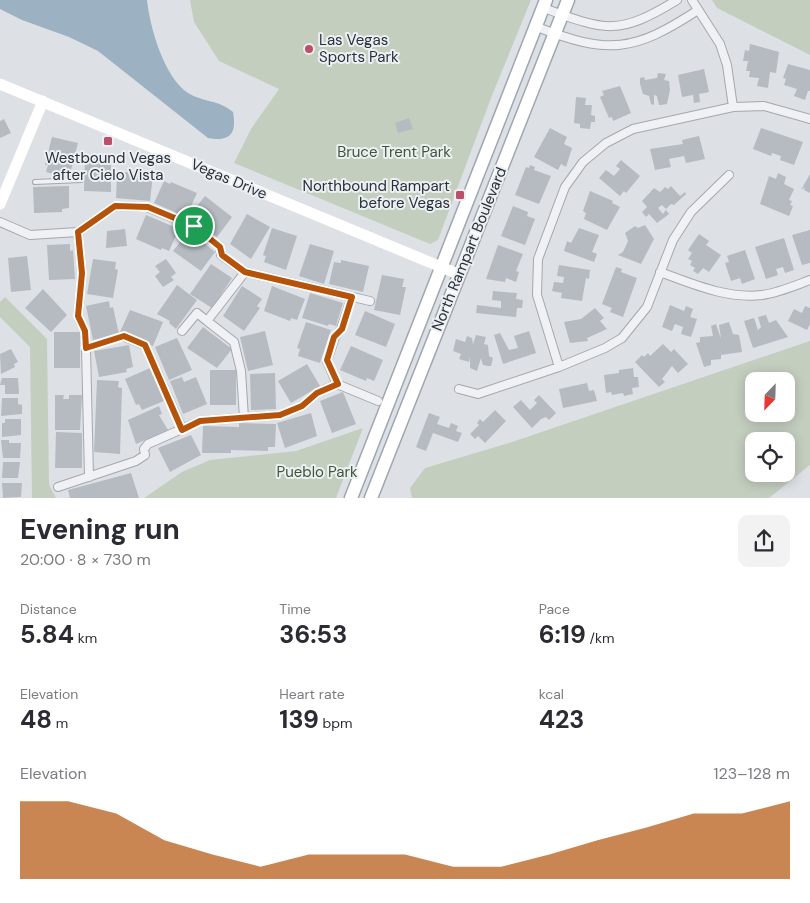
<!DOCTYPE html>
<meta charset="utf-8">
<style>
body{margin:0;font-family:"DM Sans",sans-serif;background:#f2f2f3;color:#2b2b33;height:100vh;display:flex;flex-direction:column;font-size:19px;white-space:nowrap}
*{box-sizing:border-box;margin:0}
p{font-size:16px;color:#7c7c81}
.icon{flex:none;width:28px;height:28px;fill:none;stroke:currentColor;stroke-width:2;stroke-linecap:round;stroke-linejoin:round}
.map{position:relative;height:498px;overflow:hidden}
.drawer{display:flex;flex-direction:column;background:#fff;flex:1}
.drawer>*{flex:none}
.needle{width:32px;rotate:203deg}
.buttons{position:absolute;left:745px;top:372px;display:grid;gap:10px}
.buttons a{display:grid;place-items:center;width:50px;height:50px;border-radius:10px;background:#fff;box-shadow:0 2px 12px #0003;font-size:25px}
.pin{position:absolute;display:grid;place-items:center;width:42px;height:42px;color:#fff;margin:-21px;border:2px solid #fff;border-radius:50%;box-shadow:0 1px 5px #0007}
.round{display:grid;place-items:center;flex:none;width:52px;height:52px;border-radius:10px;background:#f2f2f3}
.summary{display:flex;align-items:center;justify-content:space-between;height:85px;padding:0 20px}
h1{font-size:28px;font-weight:700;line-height:38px}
.stats{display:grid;grid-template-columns:repeat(3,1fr);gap:8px;height:85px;padding:5px 20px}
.stats div{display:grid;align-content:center}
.stats b{font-size:25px;font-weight:700}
.stats small{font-size:14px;font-weight:400}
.stats p{font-size:14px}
.chart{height:140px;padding:10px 20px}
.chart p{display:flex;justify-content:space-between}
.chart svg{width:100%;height:90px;margin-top:5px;fill:#b45309;opacity:.7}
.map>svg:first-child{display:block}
.green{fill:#c4cebf;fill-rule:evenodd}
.water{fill:#9cb1c1}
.building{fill:#b5bbc1}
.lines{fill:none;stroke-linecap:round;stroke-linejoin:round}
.lane-casing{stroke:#a3a8ae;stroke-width:6}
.street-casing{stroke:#a3a8ae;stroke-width:10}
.primary-casing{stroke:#9ea6af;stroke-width:15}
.lane{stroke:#eff1f4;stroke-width:4}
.street{stroke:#eff1f4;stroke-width:8}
.secondary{stroke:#fff;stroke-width:11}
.primary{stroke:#fff;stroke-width:12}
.route-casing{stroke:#fff;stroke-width:10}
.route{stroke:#b45309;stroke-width:6}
.poi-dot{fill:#bd4f69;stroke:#ecf0f3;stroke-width:2}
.labels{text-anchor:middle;stroke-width:4;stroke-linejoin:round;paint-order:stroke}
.poi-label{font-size:15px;fill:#29303a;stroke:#ecf0f3;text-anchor:start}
.park-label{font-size:15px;fill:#3f5438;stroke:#ecf0f3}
.street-label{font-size:15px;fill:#29303a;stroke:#ecf0f3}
</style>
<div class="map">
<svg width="810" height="498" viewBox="0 0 810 498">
<rect width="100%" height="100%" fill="#dde1e5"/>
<path class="green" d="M190 0H531L491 98 438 240 430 244 234 163 251 129 279 89 219 61 194 22Z
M712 0H810V55L717 8Z
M5 297 47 339 49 485 56 498H32L30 347 0 317V302Z
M810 341V465L769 498H412L410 488 425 468 509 443ZM786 381V414H754V381ZM754 441H786V474H754Z
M363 428 336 498H144L182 472 210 460 296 451Z"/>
<path class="water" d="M0 0H147C150 28 164 77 188 93 205 103 217 99 233 112 237 134 230 142 208 138L98 51 69 37 22 20 0 9Z"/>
<path class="building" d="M750 44 779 52 776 73 770 72 768 88 757 86 759 78 749 77 750 71H746L748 61H743L745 50 749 51Z
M788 64 810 70V91H808L805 100 794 96 797 89 784 85 786 79 783 78Z
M704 69 709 92 699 94 700 102 694 103 693 95 682 97 678 75Z
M658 73 666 74 664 80 669 81 670 90 667 104 661 105H659L657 96 654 95V105L651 104 649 96 643 94 640 84V78L644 77 645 80 657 78Z
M620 86 631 113 613 121 612 117 609 118 600 97 604 95 602 91Z
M576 97 586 98 585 105H592L591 115 595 116V122H591L590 129 580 128V124L574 123Z
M409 118 413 129 398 133 395 123Z
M4 119 11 133 0 138V121Z
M550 128 567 137 564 144 572 148 566 167 561 164 558 170 534 157Z
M761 128 803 142 794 165 780 160 781 156 772 153 771 156 753 149Z
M699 136 705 159 686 163 684 156 669 159 671 167 655 170 650 149 683 144 682 140Z
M52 137 78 143 69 178 46 172 48 165H45Z
M85 156 107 157V164H111V192L84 191Z
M621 160 640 176 626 193 624 191 620 196 599 178 606 170 614 176 620 169 616 166Z
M530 165 535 167 534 170 551 176 539 204 515 195 526 167 529 168Z
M125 172 153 175 150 201 116 198 117 175H125Z
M778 173 786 177 784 184 794 189 789 200 792 201 790 205 793 206 789 216 760 204 769 176 776 179Z
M810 174V193L804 190 805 187 801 190Z
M164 181 170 184 171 182 197 193 186 217 154 203Z
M69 186V208L62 209V212L34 213 33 187Z
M671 186 680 196 685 192 686 194 674 205 671 204 666 209 662 205 658 208 663 214 666 210 669 214 657 223 649 214 646 217 642 212 647 207 642 201 654 188 660 192 665 187 668 189Z
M590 191 613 201 612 203 620 207 607 230 584 219 586 213 583 211Z
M205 196 232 217 217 237 189 216Z
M513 206 528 212 527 216 535 219 525 245 501 236Z
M247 214 270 227 251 259 230 244Z
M146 215 179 229 169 251 162 248 161 250 136 239Z
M645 225 654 239 641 264 618 255 623 252 628 241 625 233 635 226 638 228Z
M272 228 297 236 286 270 264 262 266 256 263 255Z
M579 228 599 235 592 252 597 254 594 262 564 251 567 241 571 243Z
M125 229 127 246 106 248 107 231Z
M810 230V263L802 265 792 235Z
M189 231 215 252 201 271 173 251Z
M699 234 709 241 706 245 721 255 709 272 703 268 698 274 693 271 695 268 690 265 692 261 688 259 692 253 688 250Z
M784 238 794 270 785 273 783 267 776 269 778 275 766 279 755 247Z
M70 244V251L73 250 75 279 49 280 47 245Z
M310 244 334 251 324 284 299 276Z
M498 245 523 254 516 271 519 272 516 282 506 278 505 282 486 279Z
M745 250 755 279 742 284 740 278 731 281 725 263 729 262 727 256Z
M27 256 31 290 11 292 8 258Z
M93 259 116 262 115 269 118 270 113 298 87 294Z
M166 259 176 273 171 277 174 280 163 287 155 276 160 272 155 266Z
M341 260 369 266 363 292 329 284 334 262 341 263Z
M211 264 232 278 212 308 190 294Z
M559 265 590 270 589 279 586 278 582 301 561 298 562 293 552 291 554 282 563 283 564 277 557 276Z
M616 267 622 269 621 272 637 278 623 317 610 312 612 308 602 304Z
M382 275 404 279 402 287H406L400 315 374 310Z
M177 285 197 300 176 329 169 323 170 321 157 314Z
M242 286 262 299 257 306 260 308 244 331 223 316Z
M272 286 305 299 297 320 291 318 290 321 264 311Z
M43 289 67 315 51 332 25 308Z
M493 291 517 293 516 299 523 300 522 308H517L516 317 476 313 477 305 501 308V301L492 300Z
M310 293 343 303 336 326 329 324 328 326 302 318Z
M109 301 110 308 113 307 119 334 93 340 86 306Z
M670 305 684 311 686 306 693 309 690 317 697 319 691 337 681 334 683 327 675 324 672 331 662 327Z
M805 306 810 308V324L807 330 788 321 794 309 802 313Z
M595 308 604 318 600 321 607 329 587 338 588 341 570 343 564 322 581 319Z
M130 310 163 322 153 346 120 332Z
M365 311 395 324 386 347 355 335Z
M766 315 769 323 776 320 788 337 753 348 744 321 754 318 758 330 761 327 758 317Z
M306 322 331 330 320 363 298 356 300 349 297 348Z
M729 322 733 334 739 335 742 352 721 355V359L711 360V365L704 367 696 343 700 342V337L713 336 711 326 716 324 721 339 719 325Z
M203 327 232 349 217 368 187 348Z
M265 331 273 365 248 371 240 337Z
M529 331 536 353 503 364 494 335 500 333 509 350 518 348 514 336Z
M54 332H80V368H54Z
M476 335 486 337 484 344 488 345 489 356 493 358 491 366H488L483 365 481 358 477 371 470 368V357L469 362 459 359 461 354 453 351 456 339 465 342 467 336 472 338 473 344Z
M177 338 192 370 169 380 155 347Z
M663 344 671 352 674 349 688 364 678 373 672 366 662 379 665 382 659 387 635 362 642 355 644 357 648 353 650 356Z
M129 345 133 367 126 369 127 372 99 377 94 351Z
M351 346 383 360 374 381 367 378 366 381 340 370Z
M11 349 18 362 14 364 15 367 1 374 0 354Z
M307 364 320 386 291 403 278 381Z
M150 368 164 401 142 410 139 404 136 405 125 379Z
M633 368 634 377H638L639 387 632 388 633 394 624 396 623 393 612 395 611 392 606 393 604 375 619 373V370Z
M210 370H236V405H210Z
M275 373 276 409 251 410 250 374Z
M182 377 184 382 196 377 207 404 183 414 170 381Z
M2 378H18L19 394H5V385H0Z
M97 380 119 381 118 387 122 388 120 454 94 452Z
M587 383 589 391 594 390 597 401 563 408 559 389Z
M343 392 356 424 332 433 320 401Z
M55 395H64L63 399H69V395H82L80 430H55Z
M539 395 556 413 549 420 546 417 541 419 532 428 513 407 521 400 530 410 537 403 534 400Z
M2 398H18V404L22 405V414L1 416Z
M159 406 162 414 159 415 168 430 136 444 128 420Z
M495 410 506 421 485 443 478 436 475 439 470 434 479 425 477 423 480 419 483 422Z
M311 413 317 436 285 448 277 423Z
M429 413 440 417 437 424 449 428 451 423 458 426 456 431 462 433 458 442 433 433 426 451 416 447Z
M5 419H21V435L2 437V423H5Z
M239 423 276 424 275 447H268V451L231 450V453H202L203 426 239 427Z
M56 432 82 433V468H55Z
M191 435 201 455 170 472 158 448Z
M1 440H9V443H21L20 458H3Z
M3 462H20L18 478H2Z
M131 473 139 498H70L68 490Z
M2 483H22L21 497 3 498Z"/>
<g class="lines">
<defs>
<path id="lane" d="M35 182 81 180"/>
<path id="street" d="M692 0 720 44 727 65 733 107
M544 8C606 31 618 36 677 0
M537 27C609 55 634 52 698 10
M0 222 30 235 78 232 115 206 147 207 194 226 220 247 221 255 245 272 370 301
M78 232 82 273 78 316 85 331 86 348 89 477
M660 272C693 284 726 299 762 295 778 293 794 286 810 280
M182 331 197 313 207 321
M86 348 123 336 145 345 182 429
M559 367 537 295 538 259 565 187 583 162 606 143 633 129 733 107 764 106 810 119
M337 384 327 361 335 337 341 329 352 297
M337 384 378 401
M459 389 478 394 559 367 605 348 622 338 647 307 673 240 691 212 729 175
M244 418 241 371 234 342 207 321 245 272
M58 487 136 461 145 455 144 449 148 444 200 421 280 415 302 406 317 393 337 384"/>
<path id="primary" d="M351 498 546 0
M371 498 568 0"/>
</defs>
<use href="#lane" class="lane-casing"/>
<use href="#street" class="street-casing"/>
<use href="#primary" class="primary-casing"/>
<use href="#lane" class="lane"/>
<use href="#street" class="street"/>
<path class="secondary" d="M0 84 458 274
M0 204 43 101"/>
<use href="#primary" class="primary"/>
</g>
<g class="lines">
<defs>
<path id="route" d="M115 206 148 207 194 226 220 247 222 255 245 272 352 297 342 329 334 337 327 360 338 384 317 393 302 406 280 415 200 421 182 430 145 345 124 336 86 348 85 331 78 316 82 273 78 232Z"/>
</defs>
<use href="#route" class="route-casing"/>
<use href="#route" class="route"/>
</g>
<g class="poi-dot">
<circle cx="309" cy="49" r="5"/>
<rect x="103" y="136" width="10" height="10" rx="2.5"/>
<rect x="455" y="190" width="10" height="10" rx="2.5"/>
</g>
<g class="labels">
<g class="poi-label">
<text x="319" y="45">Las Vegas<tspan x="319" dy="17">Sports Park</tspan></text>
<text x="108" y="163" text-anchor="middle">Westbound Vegas<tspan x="108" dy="17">after Cielo Vista</tspan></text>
<text x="450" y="191" text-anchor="end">Northbound Rampart<tspan x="450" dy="17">before Vegas</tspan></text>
</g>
<g class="park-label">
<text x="394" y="157">Bruce Trent Park</text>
<text x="317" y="477">Pueblo Park</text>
</g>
<g class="street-label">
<text transform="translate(229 179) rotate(23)" y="5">Vegas Drive</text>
<text transform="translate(469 249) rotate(-68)" y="5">North Rampart Boulevard</text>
</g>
</g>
</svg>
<div class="buttons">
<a><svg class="needle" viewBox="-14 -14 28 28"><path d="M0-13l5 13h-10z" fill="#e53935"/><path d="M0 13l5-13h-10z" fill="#7c7c81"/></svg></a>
<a><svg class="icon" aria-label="locate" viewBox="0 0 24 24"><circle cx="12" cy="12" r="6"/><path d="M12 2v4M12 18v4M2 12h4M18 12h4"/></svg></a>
</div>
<div class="pin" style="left:194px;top:226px;background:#1e9e55"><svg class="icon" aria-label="arrive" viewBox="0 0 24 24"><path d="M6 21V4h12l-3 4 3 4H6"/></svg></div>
</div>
<section class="drawer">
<div class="summary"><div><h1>Evening run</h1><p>20:00 · 8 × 730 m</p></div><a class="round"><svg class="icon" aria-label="share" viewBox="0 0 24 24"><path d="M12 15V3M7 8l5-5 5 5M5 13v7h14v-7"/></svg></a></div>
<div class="stats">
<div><p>Distance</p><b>5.84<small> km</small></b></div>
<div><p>Time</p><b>36:53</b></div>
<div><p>Pace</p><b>6:19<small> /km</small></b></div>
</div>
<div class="stats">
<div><p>Elevation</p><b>48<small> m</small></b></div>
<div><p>Heart rate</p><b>139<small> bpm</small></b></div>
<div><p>kcal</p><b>423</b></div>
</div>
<div class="chart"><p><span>Elevation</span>123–128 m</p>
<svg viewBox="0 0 160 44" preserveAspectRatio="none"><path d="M0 44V6L10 6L20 12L30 25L40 32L50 38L60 32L70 32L80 32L90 38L100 38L110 32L120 25L130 19L140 12L150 12L160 6V44z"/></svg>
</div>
</section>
